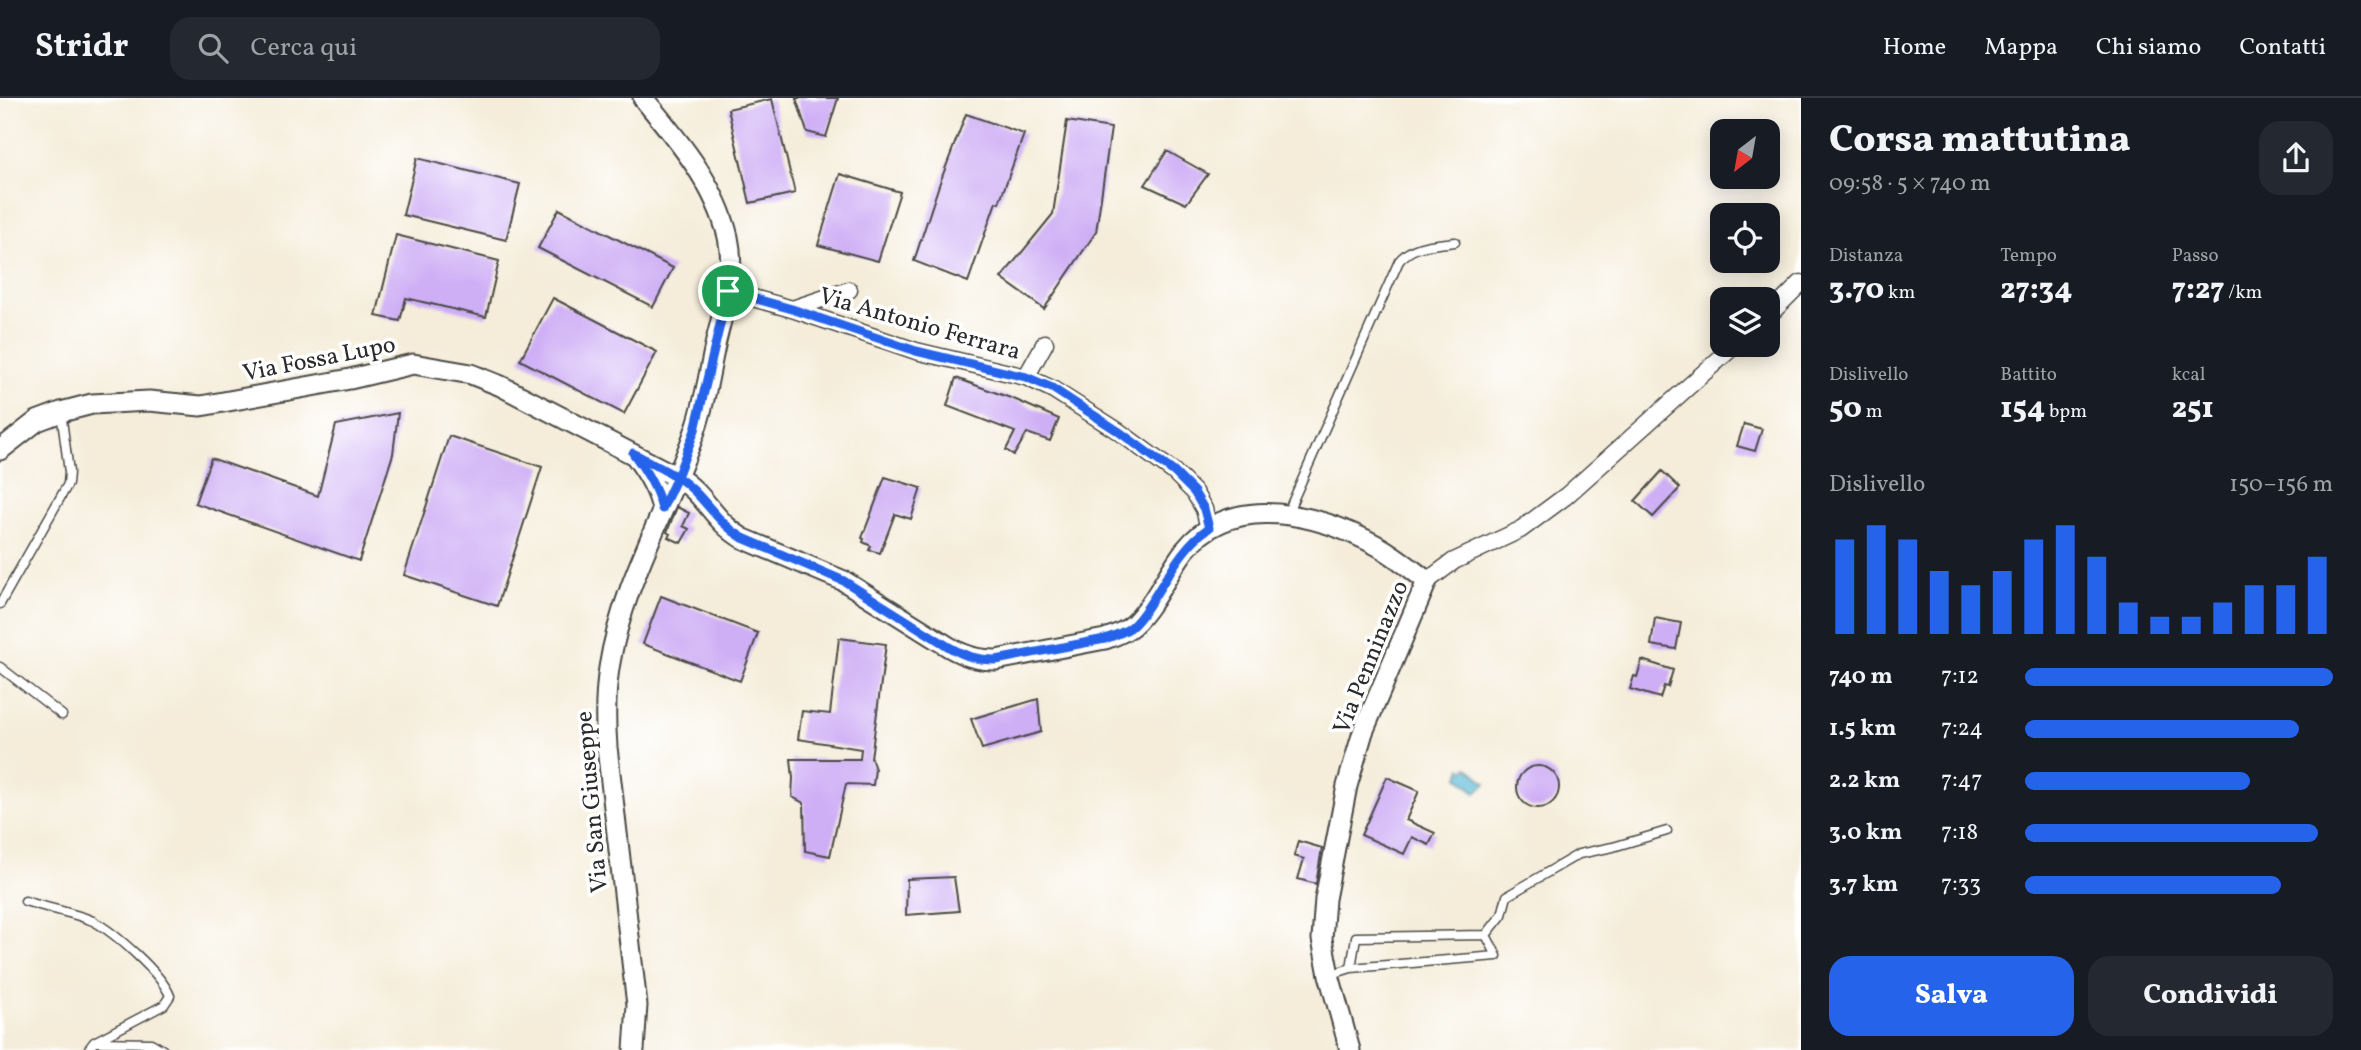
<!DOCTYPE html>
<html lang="it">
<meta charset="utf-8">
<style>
body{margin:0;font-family:Vollkorn,serif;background:#242831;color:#f1f3f6;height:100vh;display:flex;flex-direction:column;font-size:26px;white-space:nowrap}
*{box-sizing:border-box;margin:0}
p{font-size:23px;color:#9ea1a6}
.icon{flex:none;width:38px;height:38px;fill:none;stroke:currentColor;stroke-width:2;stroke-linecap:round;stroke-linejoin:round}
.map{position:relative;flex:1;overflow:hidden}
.drawer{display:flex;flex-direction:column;background:#171b24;width:560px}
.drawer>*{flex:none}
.needle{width:46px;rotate:211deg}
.fabs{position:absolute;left:1710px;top:21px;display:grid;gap:14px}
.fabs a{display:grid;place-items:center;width:70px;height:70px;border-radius:14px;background:#171b24;box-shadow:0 4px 18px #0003;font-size:35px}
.pin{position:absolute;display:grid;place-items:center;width:60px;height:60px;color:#fff;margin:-30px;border:4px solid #fff;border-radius:50%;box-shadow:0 2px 7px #0007}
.round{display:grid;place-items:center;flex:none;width:74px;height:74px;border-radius:21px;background:#242831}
.headline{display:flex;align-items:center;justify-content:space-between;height:119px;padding:0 28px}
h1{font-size:38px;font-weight:800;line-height:52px}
.stats{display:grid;grid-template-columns:repeat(3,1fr);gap:10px;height:119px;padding:7px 28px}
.stats div{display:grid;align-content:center}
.stats b{font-size:30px;font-weight:800}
.stats small{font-size:19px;font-weight:400}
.stats p{font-size:19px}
.chart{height:196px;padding:14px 28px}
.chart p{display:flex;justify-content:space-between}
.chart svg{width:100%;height:126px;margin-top:7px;stroke:#2563eb;stroke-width:6}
.cta{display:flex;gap:14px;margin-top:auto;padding:14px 28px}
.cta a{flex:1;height:80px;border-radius:21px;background:#2563eb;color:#fff;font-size:28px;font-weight:800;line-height:80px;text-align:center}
.cta a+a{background:#242831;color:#f1f3f6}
ul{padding:0 28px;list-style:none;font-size:23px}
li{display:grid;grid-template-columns:112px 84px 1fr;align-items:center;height:52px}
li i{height:18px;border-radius:9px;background:#2563eb}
header{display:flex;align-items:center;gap:42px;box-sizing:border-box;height:98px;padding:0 35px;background:#171b24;border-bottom:2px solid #363941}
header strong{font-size:33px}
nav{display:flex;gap:38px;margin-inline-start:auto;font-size:24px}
.search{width:490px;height:63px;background:#242831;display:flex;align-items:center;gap:18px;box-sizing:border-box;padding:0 24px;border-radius:21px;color:#9ea1a6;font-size:26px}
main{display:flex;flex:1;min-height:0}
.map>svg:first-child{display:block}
.water{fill:#57b8d6;stroke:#417280;stroke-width:2}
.building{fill:#ceaef5}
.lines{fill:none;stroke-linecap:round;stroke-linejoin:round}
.service-casing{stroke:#494845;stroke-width:11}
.minor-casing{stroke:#494845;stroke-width:19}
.tertiary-casing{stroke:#494845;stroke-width:23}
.service{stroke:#fff;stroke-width:8}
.minor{stroke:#fff;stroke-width:16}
.tertiary{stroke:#fff;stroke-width:19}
.route-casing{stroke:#fff;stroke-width:14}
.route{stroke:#2563eb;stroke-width:9}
.labels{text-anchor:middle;stroke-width:7;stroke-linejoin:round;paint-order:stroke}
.street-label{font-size:24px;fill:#2b2b2b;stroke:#fff}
</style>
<header>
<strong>Stridr</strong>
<div class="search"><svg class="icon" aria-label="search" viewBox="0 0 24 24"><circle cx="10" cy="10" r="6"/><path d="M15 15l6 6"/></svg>Cerca qui</div>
<nav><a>Home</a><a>Mappa</a><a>Chi siamo</a><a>Contatti</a></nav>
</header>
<main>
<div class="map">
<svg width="1801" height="952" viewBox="0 0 1801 952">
<rect width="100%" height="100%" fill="#fff"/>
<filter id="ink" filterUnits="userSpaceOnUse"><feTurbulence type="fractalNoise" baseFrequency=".0143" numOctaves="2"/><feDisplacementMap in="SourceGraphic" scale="14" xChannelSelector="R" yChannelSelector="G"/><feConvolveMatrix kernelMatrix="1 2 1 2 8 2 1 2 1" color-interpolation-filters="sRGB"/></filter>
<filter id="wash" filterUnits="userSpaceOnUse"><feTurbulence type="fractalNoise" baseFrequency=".00686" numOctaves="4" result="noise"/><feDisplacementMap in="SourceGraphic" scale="28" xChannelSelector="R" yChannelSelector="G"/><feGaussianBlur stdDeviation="1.57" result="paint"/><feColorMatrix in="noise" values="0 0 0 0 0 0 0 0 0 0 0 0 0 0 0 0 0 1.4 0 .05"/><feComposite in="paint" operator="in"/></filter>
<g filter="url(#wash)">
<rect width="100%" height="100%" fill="#f5edda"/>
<path class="water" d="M1468 669 1486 685 1476 695 1459 679 1462 670 1465 672Z"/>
<g id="blocks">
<path class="building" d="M796 0H838L826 39 807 34Z
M772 1 795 95 750 105 728 11Z
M966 16 1024 36 999 105 996 104 968 184 914 163 939 87Z
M1067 23 1111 30 1096 134 1044 211 1001 180 1053 116Z
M1167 53 1208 76 1186 106 1145 87Z
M417 60 520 86 506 142 403 117Z
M840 76 900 94 878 163 818 147Z
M559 111 673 170 653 209 538 150Z
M396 137 499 163 486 219 406 200 400 223 376 218Z
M553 200 657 254 624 316 520 262Z
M956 280 1016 302 1059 321 1050 343 1027 335 1014 357 1006 352 1015 334 947 308Z
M398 315 393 356 359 463 195 405 211 360 318 398 336 327Z
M1744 326 1762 331 1755 353 1737 348Z
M449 338 542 369 497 508 404 477Z
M1662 373 1680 390 1653 419 1635 403Z
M885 379 921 390 911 421 895 416 880 455 869 452 871 448 863 444 864 441 862 440Z
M677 409 689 415 683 428 689 431 681 445 668 439 670 436 667 434Z
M661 498 758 535 740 583 643 546Z
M1655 520 1681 525 1676 551 1651 547Z
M839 540 886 546 871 660 875 671 873 687 846 686 830 758 805 753 804 705 792 699 793 680 791 661H860L861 651 798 641 802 613 830 616Z
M1642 562 1673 572 1668 589 1664 588 1660 600 1630 591 1634 578 1637 579Z
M1038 601 1041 634 982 651 971 621Z
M1517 689a21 21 0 1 1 42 0a21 21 0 1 1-42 0Z
M1387 679 1419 693 1406 722 1435 735 1429 747 1412 739 1404 756 1361 737Z
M1298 743 1322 750 1316 786 1298 781 1304 761 1294 758Z
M954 779 959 813 906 817 907 781Z"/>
</g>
</g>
<g filter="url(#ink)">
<use href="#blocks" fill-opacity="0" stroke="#494845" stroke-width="2"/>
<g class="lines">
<defs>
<path id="service" d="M1287 416 1399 163C1413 146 1434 147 1455 144
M0 506 68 386 69 374 61 314
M0 569 62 617
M25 803C46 810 72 814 93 823 114 834 162 876 170 898L164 907 94 944 88 952
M1351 870 1356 839 1486 837
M1329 877 1351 870 1497 858 1486 837 1502 817 1507 798 1579 756 1613 749 1667 733
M97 944 151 945 163 952"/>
<path id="minor" d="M728 193 792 211 916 253 1026 279 1052 291 1118 333 1174 374 1194 394 1204 411 1209 430
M792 211 849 192
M1768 218 1801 185
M1026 279 1045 245
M1427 483 1454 463 1520 432 1566 398 1735 247"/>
<path id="tertiary" d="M0 352 37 323 61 314 92 306 149 303 201 308 350 281 413 266 471 276 501 288 677 379C706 396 713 423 742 440L844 483 949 549C965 558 977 562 996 562L1105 541C1114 538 1125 534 1133 527 1155 506 1167 475 1185 452 1233 392 1321 417 1378 448 1396 458 1411 471 1427 483L1363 634 1347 688 1325 801 1322 841 1329 877 1350 952
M636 359C648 375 658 391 662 411
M634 952 637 907 607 649C605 623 605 597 609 570 622 487 666 414 694 336 705 307 709 274 716 243 724 209 736 175 728 139 715 85 678 42 643 0"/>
</defs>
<use href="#service" class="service-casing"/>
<use href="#minor" class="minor-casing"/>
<use href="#tertiary" class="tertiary-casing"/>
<use href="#service" class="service"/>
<use href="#minor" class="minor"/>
<use href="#tertiary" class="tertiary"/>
</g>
</g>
<g class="lines" filter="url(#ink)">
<defs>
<path id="route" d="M728 193 695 332 677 379 633 355C646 373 657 390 662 411L677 379C705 397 714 423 743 440L844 483 949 549C965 558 977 562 996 562L1105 541C1113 538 1122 535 1130 530 1139 523 1145 513 1151 504 1168 478 1183 447 1209 430L1204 411 1194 394 1174 374 1118 333 1052 290 1026 279 916 253 792 211 728 193"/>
</defs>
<use href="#route" class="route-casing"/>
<use href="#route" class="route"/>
</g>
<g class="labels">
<g class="street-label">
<text transform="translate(920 225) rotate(16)" y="8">Via Antonio Ferrara</text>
<text transform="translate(319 260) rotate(-11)" y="8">Via Fossa Lupo</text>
<text transform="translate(1370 559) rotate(-68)" y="8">Via Penninazzo</text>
<text transform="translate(591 704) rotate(-95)" y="8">Via San Giuseppe</text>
</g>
</g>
</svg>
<div class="fabs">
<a><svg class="needle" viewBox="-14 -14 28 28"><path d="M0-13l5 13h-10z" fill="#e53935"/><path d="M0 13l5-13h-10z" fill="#9ea1a6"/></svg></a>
<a><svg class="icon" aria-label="locate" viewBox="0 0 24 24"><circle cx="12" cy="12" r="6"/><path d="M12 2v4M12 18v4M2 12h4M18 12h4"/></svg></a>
<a><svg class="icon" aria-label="layers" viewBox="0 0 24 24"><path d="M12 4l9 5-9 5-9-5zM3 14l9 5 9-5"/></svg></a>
</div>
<div class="pin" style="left:728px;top:193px;background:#1e9e55"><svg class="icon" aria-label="arrive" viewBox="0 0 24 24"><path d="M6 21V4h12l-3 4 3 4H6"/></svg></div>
</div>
<section class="drawer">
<div class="headline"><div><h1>Corsa mattutina</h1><p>09:58 · 5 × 740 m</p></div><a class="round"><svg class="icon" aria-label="share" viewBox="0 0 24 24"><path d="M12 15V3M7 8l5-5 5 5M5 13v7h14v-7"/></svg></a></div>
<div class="stats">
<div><p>Distanza</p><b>3.70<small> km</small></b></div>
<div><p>Tempo</p><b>27:34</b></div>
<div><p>Passo</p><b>7:27<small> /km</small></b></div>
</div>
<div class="stats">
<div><p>Dislivello</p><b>50<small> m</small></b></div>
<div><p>Battito</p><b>154<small> bpm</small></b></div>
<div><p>kcal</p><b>251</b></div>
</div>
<div class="chart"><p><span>Dislivello</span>150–156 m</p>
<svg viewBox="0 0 160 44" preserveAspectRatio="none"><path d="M5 44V11M15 44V6M25 44V11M35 44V22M45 44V27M55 44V22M65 44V11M75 44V6M85 44V17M95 44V33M105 44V38M115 44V38M125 44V33M135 44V27M145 44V27M155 44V17"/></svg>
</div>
<ul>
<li><b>740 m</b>7:12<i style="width:100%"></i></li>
<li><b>1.5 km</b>7:24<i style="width:89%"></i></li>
<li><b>2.2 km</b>7:47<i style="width:73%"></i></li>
<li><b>3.0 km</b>7:18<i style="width:95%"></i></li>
<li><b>3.7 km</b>7:33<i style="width:83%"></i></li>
</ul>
<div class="cta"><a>Salva</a><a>Condividi</a></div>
</section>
</main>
